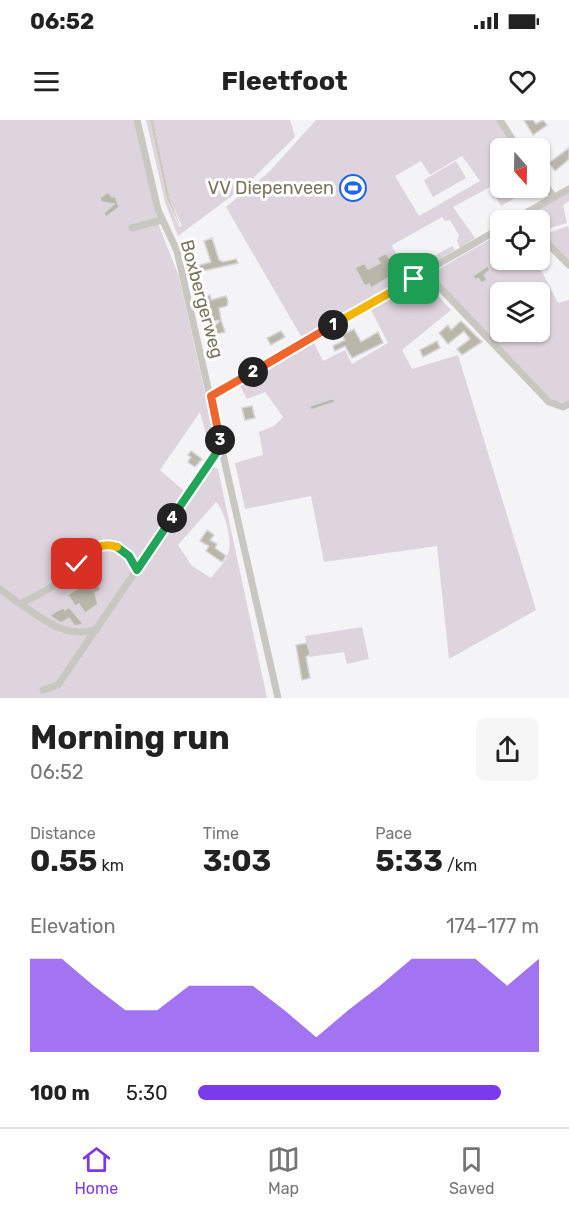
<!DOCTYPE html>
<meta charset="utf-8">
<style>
body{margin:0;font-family:Rubik,sans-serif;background:#f6f6f6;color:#222;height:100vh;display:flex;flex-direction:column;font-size:22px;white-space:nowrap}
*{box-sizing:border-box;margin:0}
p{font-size:20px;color:#767676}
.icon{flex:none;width:33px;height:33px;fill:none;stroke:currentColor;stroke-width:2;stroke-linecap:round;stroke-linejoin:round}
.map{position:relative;height:578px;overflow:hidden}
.side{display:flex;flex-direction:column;background:#fff;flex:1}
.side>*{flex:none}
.needle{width:39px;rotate:160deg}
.tools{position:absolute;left:490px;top:18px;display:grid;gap:12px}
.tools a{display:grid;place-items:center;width:60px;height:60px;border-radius:9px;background:#fff;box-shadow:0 2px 4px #0004;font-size:30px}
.pin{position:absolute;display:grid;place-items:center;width:51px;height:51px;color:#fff;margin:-26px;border-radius:12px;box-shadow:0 3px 9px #0006}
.km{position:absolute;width:30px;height:30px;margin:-15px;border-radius:50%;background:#222;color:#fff;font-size:16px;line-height:30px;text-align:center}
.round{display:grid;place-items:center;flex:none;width:63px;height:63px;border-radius:9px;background:#f6f6f6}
.head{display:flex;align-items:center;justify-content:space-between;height:102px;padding:0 30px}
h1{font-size:33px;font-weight:700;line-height:45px}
.metrics{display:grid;grid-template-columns:repeat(3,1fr);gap:9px;height:102px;padding:6px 30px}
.metrics div{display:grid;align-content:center}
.metrics b{font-size:30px;font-weight:700}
.metrics small{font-size:16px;font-weight:400}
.metrics p{font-size:16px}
.chart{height:168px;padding:12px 30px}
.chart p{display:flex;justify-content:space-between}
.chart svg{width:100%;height:108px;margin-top:6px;fill:#7c3aed;opacity:.7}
ul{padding:0 30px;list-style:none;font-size:20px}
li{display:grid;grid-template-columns:96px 72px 1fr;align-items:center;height:45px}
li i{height:15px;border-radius:8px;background:#7c3aed}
.status{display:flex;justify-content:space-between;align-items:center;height:42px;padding:0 30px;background:#fff;direction:ltr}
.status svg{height:16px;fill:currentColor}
header{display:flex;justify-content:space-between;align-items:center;height:78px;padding:0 30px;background:#fff;font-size:27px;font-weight:700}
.menu{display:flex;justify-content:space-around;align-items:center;height:84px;border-top:2px solid #e0e0e0;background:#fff;font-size:16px;color:#767676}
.menu a{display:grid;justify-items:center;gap:3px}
.menu .current{color:#7c3aed}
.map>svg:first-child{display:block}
.green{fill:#ded4dd;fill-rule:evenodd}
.water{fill:#cec9bf}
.building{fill:#b9b6aa;stroke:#d6d5d8;stroke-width:1.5}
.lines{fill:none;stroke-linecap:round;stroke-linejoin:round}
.minor{stroke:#c9c7c1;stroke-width:7}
.split-1-casing{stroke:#fff;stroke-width:12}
.split-2-casing{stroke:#fff;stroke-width:12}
.split-3-casing{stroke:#fff;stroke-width:12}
.split-4-casing{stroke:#fff;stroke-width:12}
.split-5-casing{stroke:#fff;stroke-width:12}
.split-6-casing{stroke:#fff;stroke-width:12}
.split-1{stroke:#f5b400;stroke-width:8}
.split-2{stroke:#f0652b;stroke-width:8}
.split-3{stroke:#f0652b;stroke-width:8}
.split-4{stroke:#22a559;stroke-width:8}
.split-5{stroke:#22a559;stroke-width:8}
.split-6{stroke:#f5b400;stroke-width:8}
.labels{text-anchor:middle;stroke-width:6;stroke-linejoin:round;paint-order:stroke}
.poi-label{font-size:18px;fill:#79755c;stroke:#fff;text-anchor:end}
.street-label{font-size:18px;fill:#79755c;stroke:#fff}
</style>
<div class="status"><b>06:52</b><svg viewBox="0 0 49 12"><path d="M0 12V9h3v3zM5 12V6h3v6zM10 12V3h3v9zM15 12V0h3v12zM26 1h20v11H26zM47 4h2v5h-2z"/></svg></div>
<header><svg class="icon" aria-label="menu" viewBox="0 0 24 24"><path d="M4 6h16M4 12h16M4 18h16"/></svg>Fleetfoot<svg class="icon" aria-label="heart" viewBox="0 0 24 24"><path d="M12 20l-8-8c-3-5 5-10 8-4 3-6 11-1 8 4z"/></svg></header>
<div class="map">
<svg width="569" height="578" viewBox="0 0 569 578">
<rect width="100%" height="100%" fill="#f4f3f6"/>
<path class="green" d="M0 0H134L158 103 179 157 216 322 211 333 200 292 160 350 185 372 157 414 165 418 213 347 218 349 267 578H0ZM216 382C224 388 232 420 229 430 227 441 217 450 211 458L192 446 178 425Z
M146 0H150L167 79 179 107 182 106 170 79 153 0H290L295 17 245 66 178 116 165 82Z
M316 0H497L516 28H501V68H513L518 76 501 86 490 67 453 87 475 118 460 128 457 121 459 115 450 100 445 101 442 97 394 124 392 126 409 157 302 218 226 87 269 52ZM462 36 480 61 419 96 395 56 421 41 430 55Z
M456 41 466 58 433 77 424 60Z
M569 71V81L563 85 567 103 540 111V100H529L530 94Z
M568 106 569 109V140L542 115Z
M501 113V140H536L558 183 569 180V280L566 283 554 282 429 155ZM501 172H540V212H501Z
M452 126 455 130 415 153 413 148Z
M422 158 451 190 402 230 412 249 458 235 536 490 449 539 437 426 324 442 311 376 245 389 235 343 263 335 259 312 274 306 283 297 265 272 247 279 240 266 314 223 323 241 345 230 352 244 388 223 371 190Z
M362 507 369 539 347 544 344 532 309 537 305 516Z"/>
<path class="water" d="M150 0H153L170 79 181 108 167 79Z"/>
<path class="building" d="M524 0H533L536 4 543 0 547 5 533 15Z
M569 28V39L555 51 549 43Z
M108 72 112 77 115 76 119 87 106 97 104 93 114 84 102 82 100 78Z
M212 118 219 140 223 142 236 139 238 143 198 152 197 146 211 142 204 121Z
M386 133 398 152 371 168 369 164 365 166 355 148 364 143 368 149 380 143 377 138Z
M488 146 490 150 484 155 487 160 482 163 478 158 475 160 473 156Z
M210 175 211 180 226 176 228 181 227 186 219 188 221 200 208 202H206L201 179Z
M221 200 225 212 213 215 209 211Z
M461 201 482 222 462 235 457 229 470 219 464 211 448 224 439 213 448 205 451 210Z
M354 209 361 222 378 212 383 223 352 238 345 226 335 231 333 226 345 220 342 215Z
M281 211 285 217 271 225 267 218Z
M437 221 440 228 423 237 420 230Z
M334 278 335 282 311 290 310 286Z
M252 286 255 298 245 300 242 288Z
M191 331 202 339 195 347 188 342 191 337 188 335Z
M207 410 214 415 210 420 217 424 215 428 226 436 222 442 206 431 209 426 200 421Z
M95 460 101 469 95 473 98 484 85 493 79 484 75 486 68 475 89 461 90 464Z
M64 487 65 490 69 487 83 504 75 506 69 498 61 503 53 498 50 495Z
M307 523 310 534 306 537 310 558 302 560 296 525Z"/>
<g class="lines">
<path class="minor" d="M137 0 158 90 177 131 278 578
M500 0 518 28
M540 58 554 77
M513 100 569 69
M132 108 162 100
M540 116 569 145
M425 152 549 282 563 287 569 284
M211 275 501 108
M0 469 20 484
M96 510C63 518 47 501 20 484 31 478 44 473 54 465 84 442 105 397 137 450
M43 570 58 565 221 326"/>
</g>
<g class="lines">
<defs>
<path id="split-1" d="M333 205 414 159"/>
<path id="split-2" d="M253 252 333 205"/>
<path id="split-3" d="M220 320 211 276 253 252"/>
<path id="split-4" d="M172 398 221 326 220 320"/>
<path id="split-5" d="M117 427 129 436 137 450 172 398"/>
<path id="split-6" d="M77 444C90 432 98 421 117 427"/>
</defs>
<use href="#split-1" class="split-1-casing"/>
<use href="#split-2" class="split-2-casing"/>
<use href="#split-3" class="split-3-casing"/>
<use href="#split-4" class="split-4-casing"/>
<use href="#split-5" class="split-5-casing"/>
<use href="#split-6" class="split-6-casing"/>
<use href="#split-1" class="split-1"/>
<use href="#split-2" class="split-2"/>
<use href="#split-3" class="split-3"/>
<use href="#split-4" class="split-4"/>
<use href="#split-5" class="split-5"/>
<use href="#split-6" class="split-6"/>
</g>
<defs>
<symbol id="stadium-ring" viewBox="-11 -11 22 22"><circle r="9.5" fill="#fff" stroke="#2166e8" stroke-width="1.5"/><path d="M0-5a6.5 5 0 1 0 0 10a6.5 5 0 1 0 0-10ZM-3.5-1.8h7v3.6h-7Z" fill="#2166e8"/></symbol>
</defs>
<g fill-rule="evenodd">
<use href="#stadium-ring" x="338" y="53" width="30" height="30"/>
</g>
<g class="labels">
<g class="poi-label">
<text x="334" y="74">VV Diepenveen</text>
</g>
<g class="street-label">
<text transform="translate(202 179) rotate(75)" y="6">Boxbergerweg</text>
</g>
</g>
</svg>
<div class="tools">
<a><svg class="needle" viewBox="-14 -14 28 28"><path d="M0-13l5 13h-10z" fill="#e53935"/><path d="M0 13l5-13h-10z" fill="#767676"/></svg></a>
<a><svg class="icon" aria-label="locate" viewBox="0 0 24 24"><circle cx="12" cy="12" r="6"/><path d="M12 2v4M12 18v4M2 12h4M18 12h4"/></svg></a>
<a><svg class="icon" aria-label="layers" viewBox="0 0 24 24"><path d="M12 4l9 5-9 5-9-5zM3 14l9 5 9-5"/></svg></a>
</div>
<div class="pin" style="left:414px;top:159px;background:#1e9e55"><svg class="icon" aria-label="arrive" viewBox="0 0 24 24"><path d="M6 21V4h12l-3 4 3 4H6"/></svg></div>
<div class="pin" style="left:77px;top:444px;background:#d93025"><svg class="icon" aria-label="check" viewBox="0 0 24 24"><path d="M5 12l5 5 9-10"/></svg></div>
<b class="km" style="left:333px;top:205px">1</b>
<b class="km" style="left:253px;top:252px">2</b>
<b class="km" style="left:220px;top:320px">3</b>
<b class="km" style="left:172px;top:398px">4</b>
</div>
<section class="side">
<div class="head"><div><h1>Morning run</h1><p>06:52</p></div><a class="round"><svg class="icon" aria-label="share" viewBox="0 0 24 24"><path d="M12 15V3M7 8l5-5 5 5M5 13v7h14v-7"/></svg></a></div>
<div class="metrics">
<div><p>Distance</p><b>0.55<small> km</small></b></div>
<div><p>Time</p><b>3:03</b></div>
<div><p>Pace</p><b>5:33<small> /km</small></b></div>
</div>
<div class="chart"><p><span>Elevation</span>174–177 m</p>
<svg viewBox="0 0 160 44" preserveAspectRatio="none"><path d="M0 44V6L10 6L20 17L30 27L40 27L50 17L60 17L70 17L80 27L90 38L100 27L110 17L120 6L130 6L140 6L150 17L160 6V44z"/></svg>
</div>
<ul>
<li><b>100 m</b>5:30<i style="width:89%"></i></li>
</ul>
</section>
<nav class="menu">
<a class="current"><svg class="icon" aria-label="home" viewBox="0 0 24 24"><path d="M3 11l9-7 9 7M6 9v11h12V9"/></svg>Home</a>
<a><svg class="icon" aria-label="map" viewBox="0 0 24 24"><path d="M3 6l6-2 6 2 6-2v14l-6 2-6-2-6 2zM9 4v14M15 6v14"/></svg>Map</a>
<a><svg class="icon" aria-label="saved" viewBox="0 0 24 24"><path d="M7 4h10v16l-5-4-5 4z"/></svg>Saved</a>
</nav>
